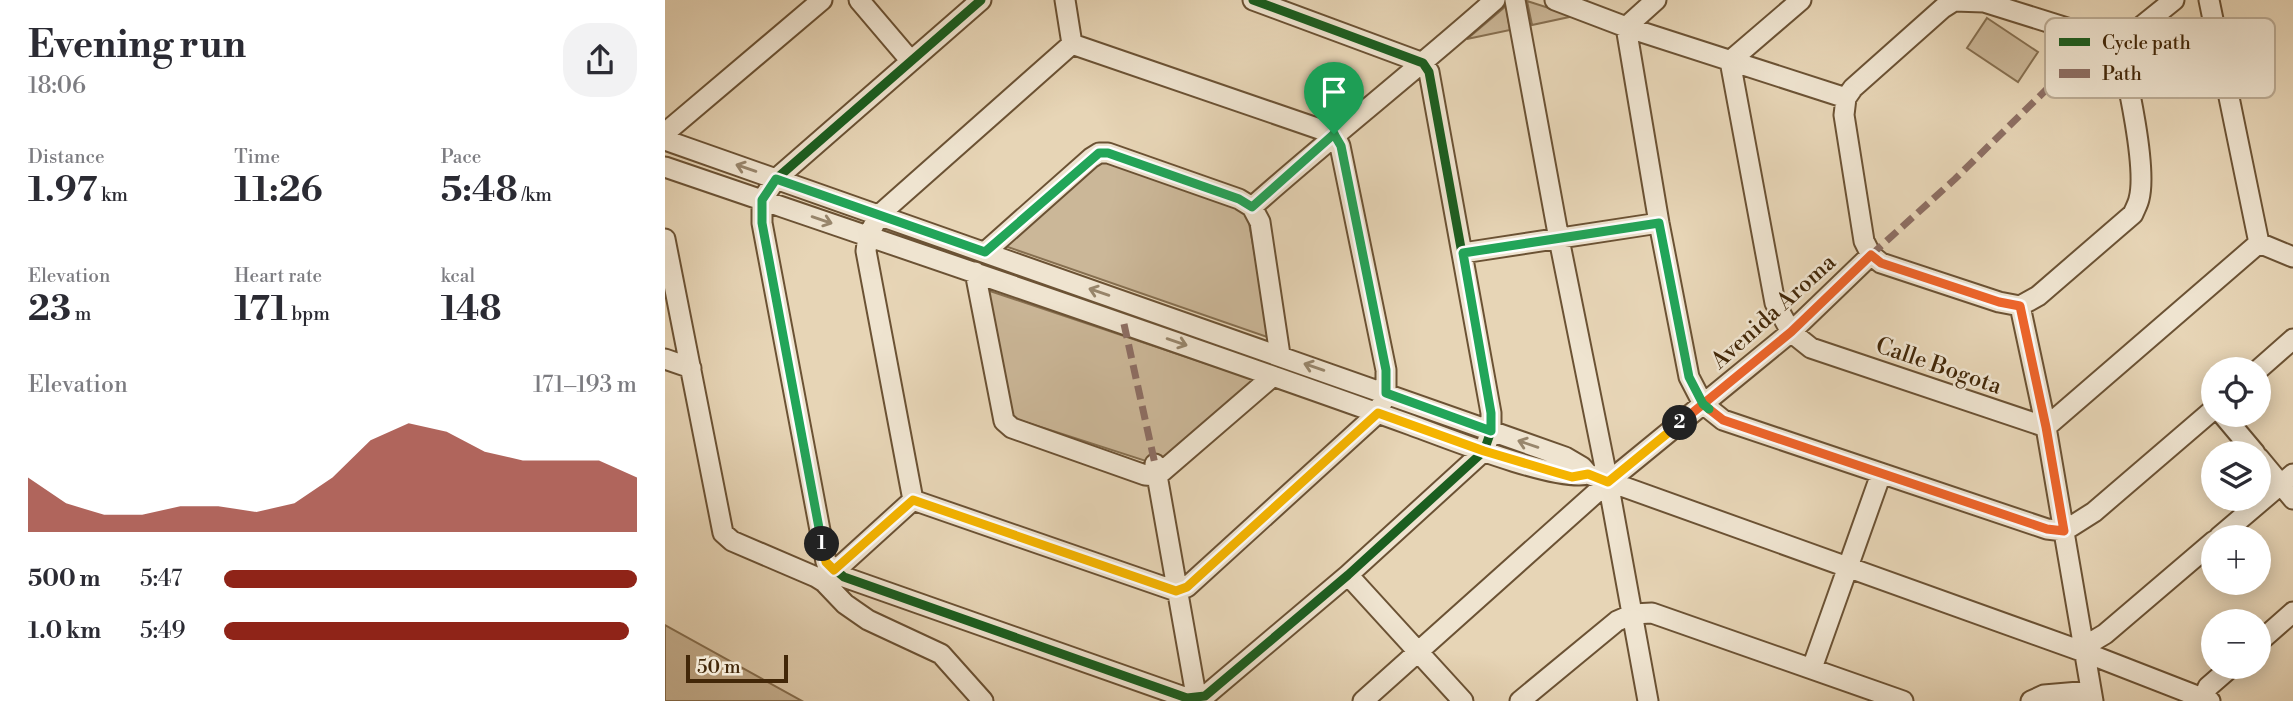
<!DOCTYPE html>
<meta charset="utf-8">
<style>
body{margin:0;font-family:"Libre Bodoni",serif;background:#f2f2f3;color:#2b2b33;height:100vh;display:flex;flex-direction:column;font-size:26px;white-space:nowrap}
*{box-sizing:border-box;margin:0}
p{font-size:23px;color:#7c7c81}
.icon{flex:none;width:38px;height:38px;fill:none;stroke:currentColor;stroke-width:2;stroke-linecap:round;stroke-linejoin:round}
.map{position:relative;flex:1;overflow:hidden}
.sheet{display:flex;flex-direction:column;background:#fff;width:665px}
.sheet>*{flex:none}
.tools{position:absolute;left:1536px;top:357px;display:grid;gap:14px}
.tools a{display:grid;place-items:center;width:70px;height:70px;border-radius:50%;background:#fff;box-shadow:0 4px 18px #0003;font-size:35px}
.scale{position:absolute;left:21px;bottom:18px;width:102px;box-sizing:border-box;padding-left:7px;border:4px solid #422708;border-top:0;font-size:19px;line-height:24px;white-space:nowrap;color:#422708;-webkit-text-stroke:5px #efe4d0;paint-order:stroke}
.pin{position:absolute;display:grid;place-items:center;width:60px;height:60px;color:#fff;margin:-72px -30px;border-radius:50% 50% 50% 0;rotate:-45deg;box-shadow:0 0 7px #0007}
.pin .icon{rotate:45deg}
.km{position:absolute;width:35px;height:35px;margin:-18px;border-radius:50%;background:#222;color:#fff;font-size:19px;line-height:35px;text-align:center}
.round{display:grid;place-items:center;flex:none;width:74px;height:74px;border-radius:28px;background:#f2f2f3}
.headline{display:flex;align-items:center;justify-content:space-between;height:119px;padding:0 28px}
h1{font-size:38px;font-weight:800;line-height:52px}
.metrics{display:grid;grid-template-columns:repeat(3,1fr);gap:10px;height:119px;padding:7px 28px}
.metrics div{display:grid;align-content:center}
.metrics b{font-size:35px;font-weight:800}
.metrics small{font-size:19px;font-weight:400}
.metrics p{font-size:19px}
.chart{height:196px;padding:14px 28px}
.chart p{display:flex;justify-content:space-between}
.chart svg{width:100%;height:126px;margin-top:7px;fill:#8f2418;opacity:.7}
ul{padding:0 28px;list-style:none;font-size:23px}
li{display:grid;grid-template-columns:112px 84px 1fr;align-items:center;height:52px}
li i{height:18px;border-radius:9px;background:#8f2418}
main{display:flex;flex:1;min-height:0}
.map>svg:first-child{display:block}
.green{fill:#cbb798;stroke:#866f50;stroke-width:2}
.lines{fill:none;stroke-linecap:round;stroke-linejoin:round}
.minor-casing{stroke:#6b5234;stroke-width:23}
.minor{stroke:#efe4d0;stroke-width:19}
.quiet{stroke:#8d6e63;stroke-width:7;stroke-dasharray:14 7;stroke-linecap:butt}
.cycleway-casing{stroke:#efe4d0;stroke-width:13}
.cycleway{stroke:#1b5e20;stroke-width:9}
.oneway{stroke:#98866c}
.split-1-casing{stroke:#fff;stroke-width:14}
.split-2-casing{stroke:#fff;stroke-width:14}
.split-3-casing{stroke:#fff;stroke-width:14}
.split-4-casing{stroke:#fff;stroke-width:14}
.split-1{stroke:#22a559;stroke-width:9}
.split-2{stroke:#f5b400;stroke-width:9}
.split-3{stroke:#f0652b;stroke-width:9}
.split-4{stroke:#22a559;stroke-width:9}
.labels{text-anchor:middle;stroke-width:5;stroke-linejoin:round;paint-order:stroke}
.street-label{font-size:23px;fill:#422708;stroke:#efe4d0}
.key{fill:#efe4d0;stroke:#bbab94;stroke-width:2}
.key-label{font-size:19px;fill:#422708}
</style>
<main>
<section class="sheet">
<div class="headline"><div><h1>Evening run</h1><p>18:06</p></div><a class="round"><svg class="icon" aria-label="share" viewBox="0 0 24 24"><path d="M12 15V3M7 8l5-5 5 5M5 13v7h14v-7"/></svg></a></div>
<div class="metrics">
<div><p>Distance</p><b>1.97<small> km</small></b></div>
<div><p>Time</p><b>11:26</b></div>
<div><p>Pace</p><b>5:48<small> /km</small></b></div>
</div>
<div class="metrics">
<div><p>Elevation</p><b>23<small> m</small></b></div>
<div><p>Heart rate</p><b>171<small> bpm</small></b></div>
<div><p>kcal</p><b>148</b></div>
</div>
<div class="chart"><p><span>Elevation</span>171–193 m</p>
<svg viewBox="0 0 160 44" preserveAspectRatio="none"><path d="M0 44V25L10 34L20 38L30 38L40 35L50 35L60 37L70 34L80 25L90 12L100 6L110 9L120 16L130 19L140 19L150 19L160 25V44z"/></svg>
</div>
<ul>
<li><b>500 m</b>5:47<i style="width:100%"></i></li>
<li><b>1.0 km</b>5:49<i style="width:98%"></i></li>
</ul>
</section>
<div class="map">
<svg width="1628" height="701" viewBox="0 0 1628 701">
<rect width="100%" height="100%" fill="#e7d5b6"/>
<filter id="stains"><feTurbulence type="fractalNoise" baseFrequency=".00286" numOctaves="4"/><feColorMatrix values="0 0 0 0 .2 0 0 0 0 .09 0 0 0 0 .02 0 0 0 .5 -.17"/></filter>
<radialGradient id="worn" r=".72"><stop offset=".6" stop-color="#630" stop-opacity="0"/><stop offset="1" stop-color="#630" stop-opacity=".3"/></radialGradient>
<path class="green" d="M862 1 909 16 867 25Z
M841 6 845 30 802 39Z
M1322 18 1373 52 1353 82 1302 48Z
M436 158 582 212 605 338 340 246Z
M319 289 593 381 490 464 345 417Z
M0 625 137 701H0Z"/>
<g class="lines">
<defs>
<path id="minor" d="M194 0 245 60
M316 0 111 179 97 200V223L161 562 179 577 522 698 540 696 683 575 819 451 826 431V413L764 72 758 63 588 0
M400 0 407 44
M850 0 894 239 943 482 983 701
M890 0 961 27 1181 98
M991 0 961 27 994 223 1024 377 1038 404 1058 420 1382 529 1399 531 1429 512 1549 409
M1136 0 1065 61 1110 303 1126 332 1146 348 1381 427 1594 243 1544 0
M1289 1 1319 2 1434 38 1452 46C1463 76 1482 169 1474 199 1473 204 1470 209 1468 214L1373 296 1355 306 1334 302 1216 263 1206 255 1199 241 1179 115 1181 98 1188 88 1278 8Z
M407 44 669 134 675 146 721 370V393L713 413 522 587 511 591 248 500 201 251 203 236 214 215Z
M1452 46 1509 0
M0 133 157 0
M0 140 900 457 917 467 923 474 1419 652 1545 701
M0 167C249 252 498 336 746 425 779 437 894 483 923 474
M587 207C667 136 750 71 830 0
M0 239 58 533 67 541 151 577 159 582 180 604 203 620 276 654 318 701
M1594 243 1628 257
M320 252 426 158 434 153H443L574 199 587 207 595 222 615 355
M798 253 994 223
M310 272 339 421 347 428 480 475 492 476 608 376
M1355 306 1381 427 1428 701
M0 359 26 368
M1594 369 1628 339
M1558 415 1590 453
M1594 458 1628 499
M490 464 532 701
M1554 537 1628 474
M683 575 798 701
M161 579 248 500
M1418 642 1430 640 1440 634 1549 541
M1594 642 1628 612
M1147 668 1216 474
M698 701 943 482 1126 332 1206 255
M855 701 952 621 968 614 987 613 1238 701
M1366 701 1379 695 1426 691
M1537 701 1543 687 1566 667"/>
</defs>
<use href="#minor" class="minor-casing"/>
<use href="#minor" class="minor"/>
<path class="quiet" d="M1206 255 1290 179 1434 38
M459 324 490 464"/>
<defs>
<path id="cycleway" d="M316 0 111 179 97 200V223L161 562 179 577 522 698 540 696 683 575 819 451 826 431V413L764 72 758 63 588 0"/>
</defs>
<use href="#cycleway" class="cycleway-casing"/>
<use href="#cycleway" class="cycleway"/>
</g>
<defs><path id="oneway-shaft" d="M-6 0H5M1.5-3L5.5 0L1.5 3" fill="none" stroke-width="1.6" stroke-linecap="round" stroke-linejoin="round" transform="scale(1.75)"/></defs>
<g class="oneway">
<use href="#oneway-shaft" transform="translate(81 168) rotate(-161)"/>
<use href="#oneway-shaft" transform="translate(157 220) rotate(19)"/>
<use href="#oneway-shaft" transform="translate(434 292) rotate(-161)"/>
<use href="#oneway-shaft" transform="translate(512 342) rotate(19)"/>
<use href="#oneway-shaft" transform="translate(649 367) rotate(-161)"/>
<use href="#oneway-shaft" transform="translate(863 444) rotate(-161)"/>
</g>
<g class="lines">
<defs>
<path id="split-1" d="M157 544 97 223V200L111 179 320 252 434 153H443L574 199 587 207 669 134"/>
<path id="split-2" d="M157 544 161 562 169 570 248 500 511 591 522 587 713 413 819 451 893 473 907 477 923 474 943 482 1015 423"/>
<path id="split-3" d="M1015 423 1126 332 1206 255 1216 263 1334 302 1355 306 1381 427 1399 531 1382 529 1058 420 1044 409"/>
<path id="split-4" d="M669 134 676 146 721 370V393L826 431V413L798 253 994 223 1024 377 1038 404 1044 409"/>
</defs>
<use href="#split-1" class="split-1-casing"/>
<use href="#split-2" class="split-2-casing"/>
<use href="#split-3" class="split-3-casing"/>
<use href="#split-4" class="split-4-casing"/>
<use href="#split-1" class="split-1"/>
<use href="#split-2" class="split-2"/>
<use href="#split-3" class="split-3"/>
<use href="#split-4" class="split-4"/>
</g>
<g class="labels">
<g class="street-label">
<text transform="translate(1108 311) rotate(-42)" y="8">Avenida Aroma</text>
<text transform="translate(1274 365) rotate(19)" y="8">Calle Bogota</text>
</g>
</g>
<rect x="1380" y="18" width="230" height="80" rx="10" class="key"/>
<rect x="1394" y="38" width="31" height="8" fill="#1b5e20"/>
<rect x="1394" y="69" width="31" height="9" fill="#8d6e63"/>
<g class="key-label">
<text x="1437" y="49">Cycle path</text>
<text x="1437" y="80">Path</text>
</g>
<rect width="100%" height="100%" filter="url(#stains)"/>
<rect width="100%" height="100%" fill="url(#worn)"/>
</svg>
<div class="tools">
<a><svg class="icon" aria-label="locate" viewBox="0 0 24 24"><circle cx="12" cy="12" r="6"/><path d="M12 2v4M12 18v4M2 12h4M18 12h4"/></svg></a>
<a><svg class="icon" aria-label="layers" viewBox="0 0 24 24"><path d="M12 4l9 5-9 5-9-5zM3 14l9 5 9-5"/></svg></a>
<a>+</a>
<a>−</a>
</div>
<div class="scale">50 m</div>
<div class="pin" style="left:669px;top:134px;background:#1e9e55"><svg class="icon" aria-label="arrive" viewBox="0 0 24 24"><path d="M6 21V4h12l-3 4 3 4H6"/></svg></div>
<b class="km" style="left:157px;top:544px">1</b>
<b class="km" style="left:1015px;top:423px">2</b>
</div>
</main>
